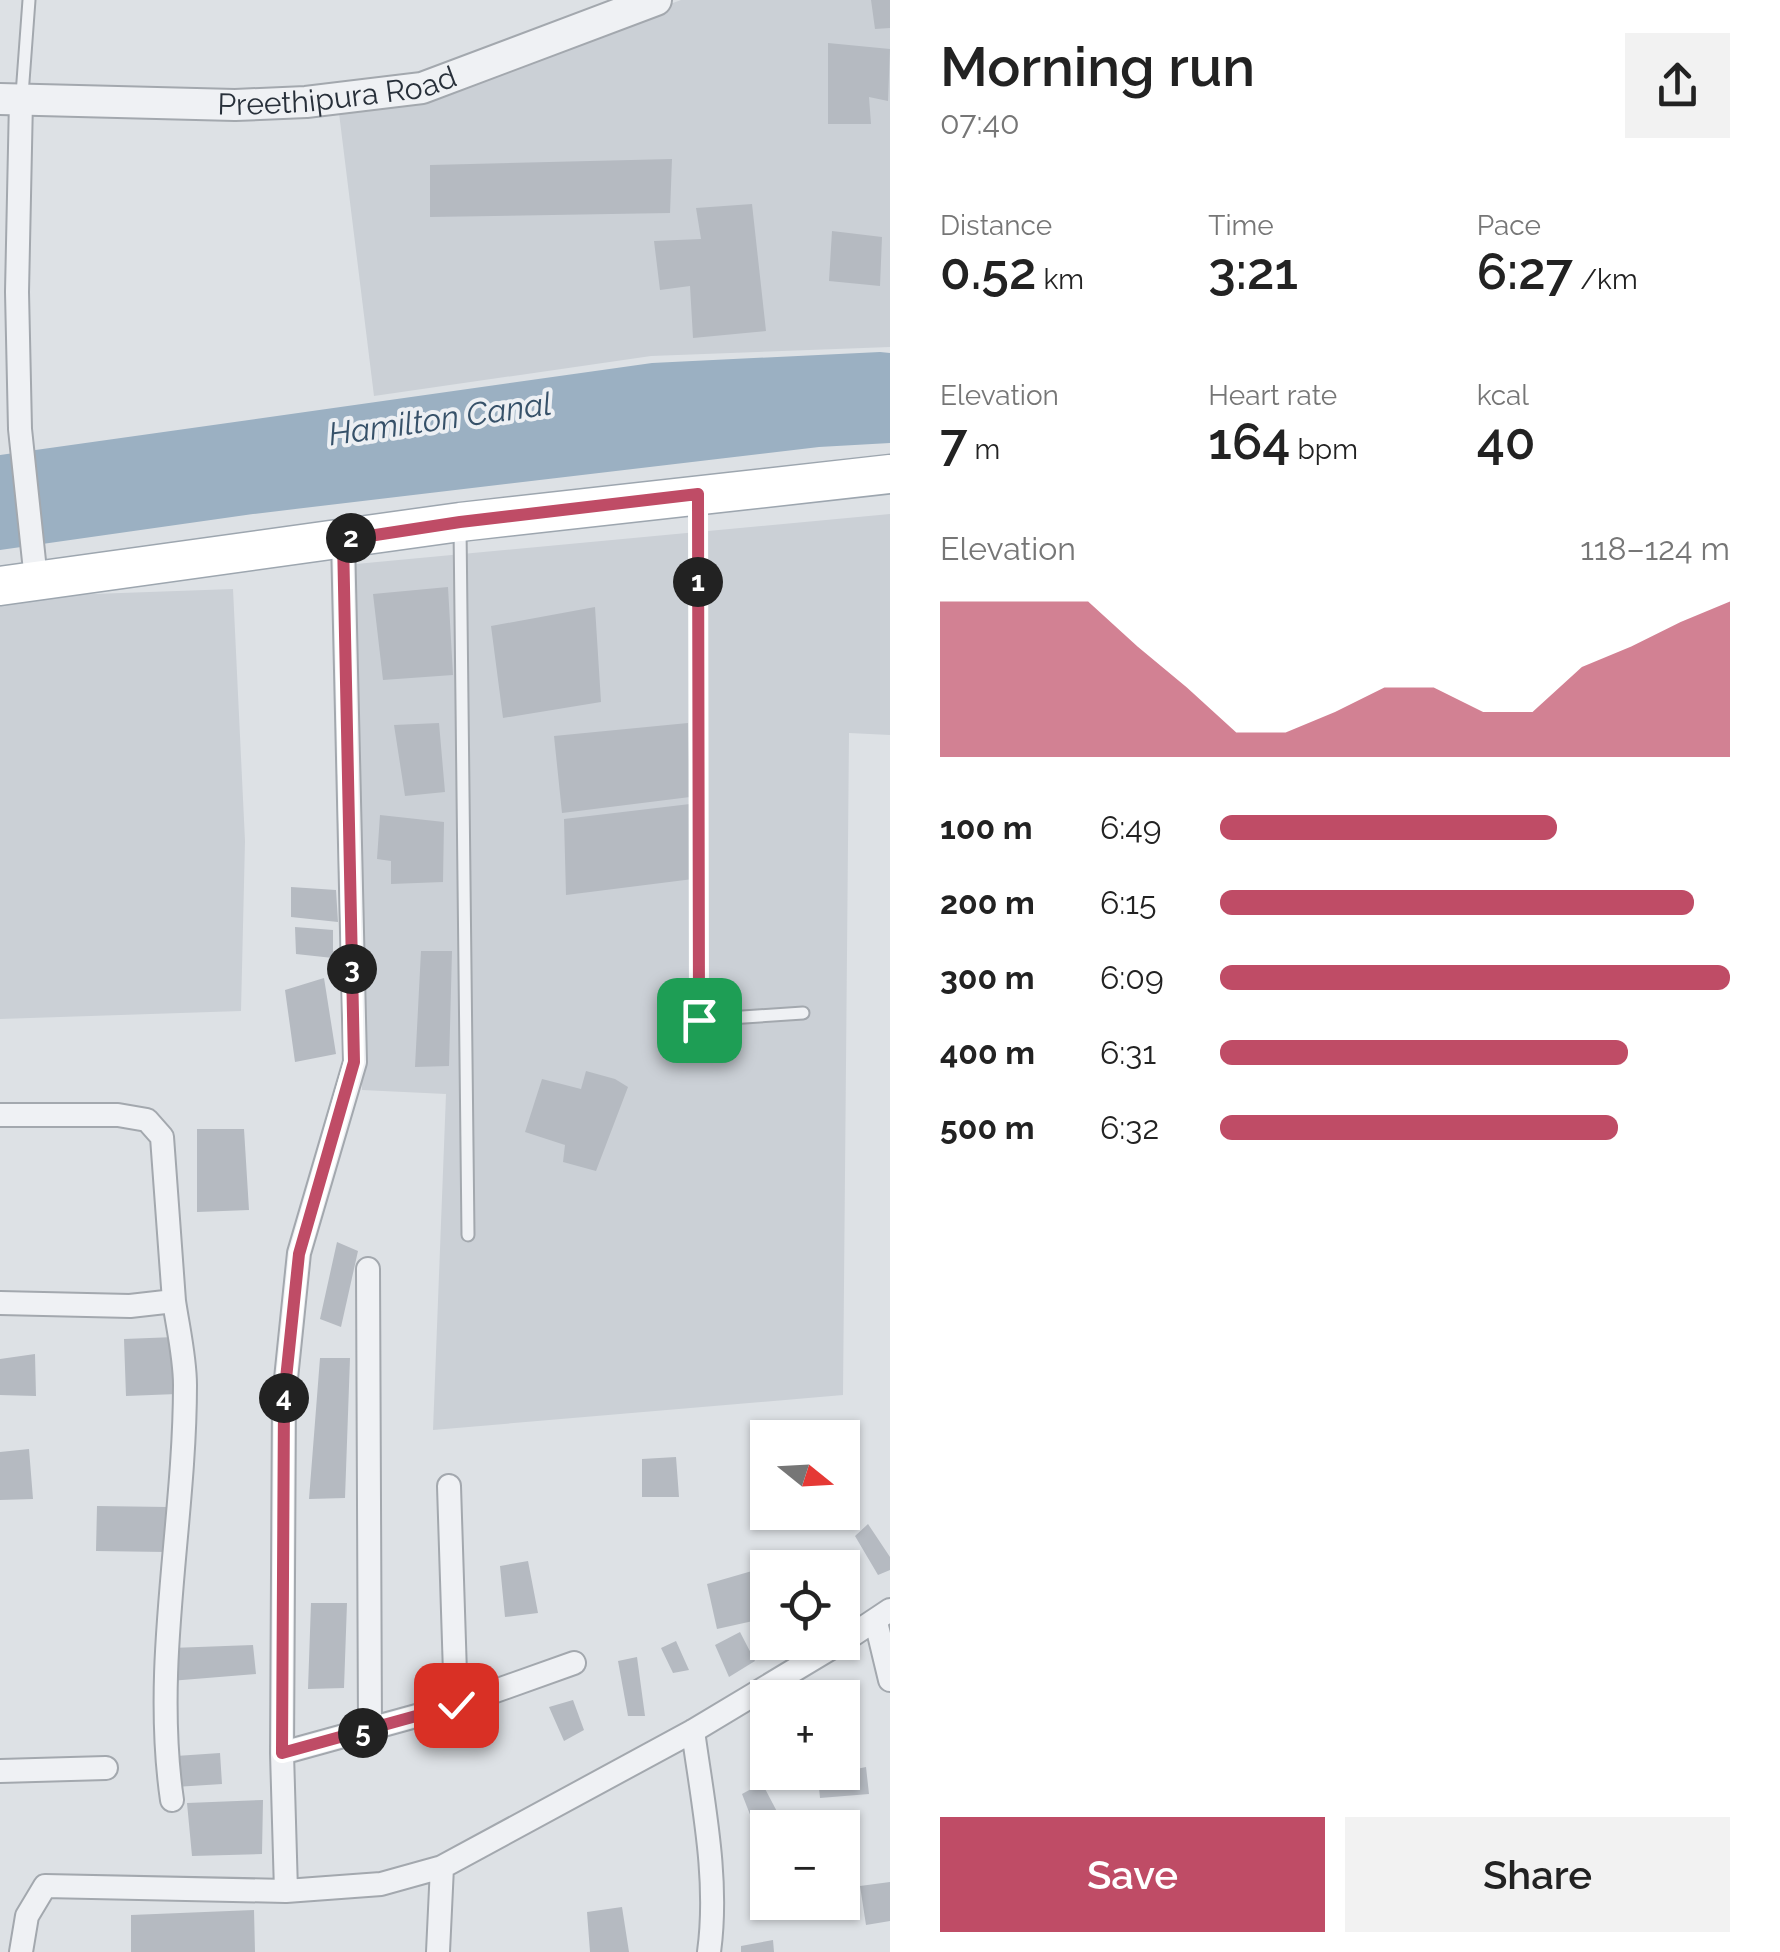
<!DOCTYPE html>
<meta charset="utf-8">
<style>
body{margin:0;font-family:Raleway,sans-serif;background:#f2f2f2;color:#222;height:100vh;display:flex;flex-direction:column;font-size:38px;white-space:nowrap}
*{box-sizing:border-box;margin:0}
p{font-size:32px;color:#767676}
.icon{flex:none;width:55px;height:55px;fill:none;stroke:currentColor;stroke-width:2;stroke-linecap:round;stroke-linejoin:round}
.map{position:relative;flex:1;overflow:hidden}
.side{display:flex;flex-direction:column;background:#fff;width:890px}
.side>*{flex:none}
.needle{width:65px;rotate:108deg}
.controls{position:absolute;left:750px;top:1420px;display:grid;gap:20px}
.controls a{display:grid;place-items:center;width:110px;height:110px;border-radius:0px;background:#fff;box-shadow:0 2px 8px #0004;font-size:50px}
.pin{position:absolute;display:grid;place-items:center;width:85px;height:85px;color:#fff;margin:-42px;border-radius:20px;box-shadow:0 5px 15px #0006}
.km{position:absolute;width:50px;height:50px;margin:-25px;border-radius:50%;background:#222;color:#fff;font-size:28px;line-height:50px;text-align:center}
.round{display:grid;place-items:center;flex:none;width:105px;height:105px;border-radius:0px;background:#f2f2f2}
.overview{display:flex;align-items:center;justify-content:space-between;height:170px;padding:0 50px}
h1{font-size:55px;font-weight:600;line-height:75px}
.figures{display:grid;grid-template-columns:repeat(3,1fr);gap:15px;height:170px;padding:10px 50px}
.figures div{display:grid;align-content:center}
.figures b{font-size:50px;font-weight:600}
.figures small{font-size:28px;font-weight:400}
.figures p{font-size:28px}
.chart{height:280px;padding:20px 50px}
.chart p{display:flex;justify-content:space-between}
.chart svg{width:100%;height:180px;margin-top:10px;fill:#bf4c66;opacity:.7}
.primary-button{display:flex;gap:20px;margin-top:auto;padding:20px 50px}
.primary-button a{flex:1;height:115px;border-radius:0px;background:#bf4c66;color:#fff;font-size:40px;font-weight:600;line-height:115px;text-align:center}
.primary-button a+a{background:#f2f2f2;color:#222}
ul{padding:0 50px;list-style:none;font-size:32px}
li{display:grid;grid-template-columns:160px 120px 1fr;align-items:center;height:75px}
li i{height:25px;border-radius:12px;background:#bf4c66}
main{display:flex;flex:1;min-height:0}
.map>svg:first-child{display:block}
.built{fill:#cbd0d6}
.water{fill:#9bb0c2}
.building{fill:#b5bac1}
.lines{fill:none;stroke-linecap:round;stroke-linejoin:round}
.service-casing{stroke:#a3a8ae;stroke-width:15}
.minor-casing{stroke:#a3a8ae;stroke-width:26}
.tertiary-casing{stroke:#a3a8ae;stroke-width:34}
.primary-casing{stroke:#9da6af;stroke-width:41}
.service{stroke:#eff1f4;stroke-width:11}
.minor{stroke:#eff1f4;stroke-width:22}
.tertiary{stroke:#eff1f4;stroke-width:30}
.primary{stroke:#fff;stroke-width:38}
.route-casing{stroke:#fff;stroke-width:20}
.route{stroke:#bf4c66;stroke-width:12}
.labels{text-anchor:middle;stroke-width:8;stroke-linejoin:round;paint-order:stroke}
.street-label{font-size:30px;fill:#28303a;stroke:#eceff3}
.water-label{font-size:32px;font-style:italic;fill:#365169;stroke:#eceff3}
</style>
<main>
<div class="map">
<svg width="890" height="1952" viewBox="0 0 890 1952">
<rect width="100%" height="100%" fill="#dde1e5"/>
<path class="built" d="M681 0H890V347L651 356 374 396 338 105 424 95Z
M890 514V735L849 733 843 1395 433 1430 446 1094 362 1090 356 564Z
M233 589 245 841 241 1011 0 1019V601L37 596Z"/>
<path class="water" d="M880 352 890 353V443L819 447 253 514 0 550V455L652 363Z"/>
<path class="building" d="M871 0H890V28L875 29Z
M828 43 890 49 888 101 869 97 871 124H828Z
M672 159 670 213 430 217V165Z
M752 204 766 331 693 338 690 286 660 290 654 241 701 239 696 208Z
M832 231 882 237 880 286 829 281Z
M448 587 453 675 383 680 373 594Z
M595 607 601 702 503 718 491 626Z
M439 723 445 792 405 796 394 725Z
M688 723 690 797 562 813 554 736Z
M690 804 693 879 566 895 564 819Z
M380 815 444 822 443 882 391 884V861L377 859Z
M291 887 336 890 338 922 291 917Z
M295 927 333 930V958L296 954Z
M421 951H452L449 1066 415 1067Z
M324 978 336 1054 295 1062 285 990Z
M586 1071 615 1079 628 1087 596 1171 563 1162 565 1145 525 1132 542 1079 581 1089Z
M197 1129H244L249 1210 197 1212Z
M337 1242 358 1251 341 1327 320 1319Z
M175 1337 177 1394 126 1396 124 1339Z
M35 1354 36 1396 0 1395V1359Z
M320 1358H350L345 1498 309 1499Z
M29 1449 33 1499 0 1500V1452Z
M676 1457 679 1497H642V1459Z
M97 1506 168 1507 167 1552 96 1551Z
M868 1524 890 1557V1570L878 1575 855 1536Z
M528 1561 538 1613 505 1617 500 1566Z
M752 1571 762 1619 717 1629 707 1584Z
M311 1603H347L344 1688 308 1689Z
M740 1632 755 1661 729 1677 715 1645Z
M676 1641 689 1670 673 1673 661 1648Z
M253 1645 256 1674 170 1681 171 1648Z
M637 1657 645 1716H628L618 1661Z
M839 1683 843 1698H800V1697Z
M573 1700 584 1730 564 1741 549 1707Z
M220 1753 222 1784 175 1787 176 1756Z
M866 1767 869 1794 820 1798 818 1777Z
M762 1783 783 1823 768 1828 758 1835 742 1794Z
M263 1800 262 1854 192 1856 187 1803Z
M890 1882V1921L866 1925 860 1886Z
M622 1907 629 1952H590L587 1912Z
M254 1910 255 1952H131V1915Z
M773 1940 774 1952H741V1946Z"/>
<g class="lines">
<defs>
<path id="service" d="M22 95 29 0
M698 499 699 1020 803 1013
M460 526 468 1235"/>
<path id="minor" d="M21 100 17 292 20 429 36 580
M0 1115H118L147 1120 162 1137 174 1301 130 1306 0 1303
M368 1269 370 1731
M449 1486 456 1705
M876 1622 890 1680
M842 1642 890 1610
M693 1731C703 1804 719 1879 709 1952
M282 1753 456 1705 574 1663
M0 1771 106 1768
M172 1800C152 1662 185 1523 185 1385 185 1358 178 1328 174 1301
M286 1891 282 1753 284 1398 299 1253 355 1062 343 540
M21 1952 27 1916 45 1886 286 1891 381 1884 442 1867 693 1731 841 1642
M438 1952 442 1867"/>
<g id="tertiary">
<path id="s1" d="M0 99 235 105 306 102 422 88 656 0"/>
</g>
<path id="primary" d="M0 586 460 522 890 474"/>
</defs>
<use href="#service" class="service-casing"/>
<use href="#minor" class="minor-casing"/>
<use href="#tertiary" class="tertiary-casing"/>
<use href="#primary" class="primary-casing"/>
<use href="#service" class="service"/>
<use href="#minor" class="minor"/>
<use href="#tertiary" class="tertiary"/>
<use href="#primary" class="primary"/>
</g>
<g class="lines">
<defs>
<path id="route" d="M456 1705 282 1753 284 1398 299 1254 354 1062 343 540 460 522 698 494 699 1020"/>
</defs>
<use href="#route" class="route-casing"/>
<use href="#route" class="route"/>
</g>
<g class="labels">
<g class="street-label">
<text dy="10" stroke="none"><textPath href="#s1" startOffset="338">Preethipura Road</textPath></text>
</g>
<g class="water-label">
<text transform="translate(440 419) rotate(-8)" y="11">Hamilton Canal</text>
</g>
</g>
</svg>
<div class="controls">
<a><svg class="needle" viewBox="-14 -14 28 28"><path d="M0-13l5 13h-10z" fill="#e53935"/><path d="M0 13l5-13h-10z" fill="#767676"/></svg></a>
<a><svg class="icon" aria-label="locate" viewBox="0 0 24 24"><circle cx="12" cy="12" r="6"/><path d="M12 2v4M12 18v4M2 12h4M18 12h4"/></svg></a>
<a>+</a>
<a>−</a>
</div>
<div class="pin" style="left:699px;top:1020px;background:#1e9e55"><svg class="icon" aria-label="arrive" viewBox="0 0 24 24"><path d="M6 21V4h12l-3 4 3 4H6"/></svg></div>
<div class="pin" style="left:456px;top:1705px;background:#d93025"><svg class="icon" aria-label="check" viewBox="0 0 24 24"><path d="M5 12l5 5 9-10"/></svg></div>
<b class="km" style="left:698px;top:582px">1</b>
<b class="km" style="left:351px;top:538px">2</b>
<b class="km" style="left:352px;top:969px">3</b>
<b class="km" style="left:284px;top:1398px">4</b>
<b class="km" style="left:363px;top:1733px">5</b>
</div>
<section class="side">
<div class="overview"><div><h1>Morning run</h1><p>07:40</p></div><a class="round"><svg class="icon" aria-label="share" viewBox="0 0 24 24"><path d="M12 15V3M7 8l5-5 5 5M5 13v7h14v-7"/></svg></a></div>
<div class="figures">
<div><p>Distance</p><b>0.52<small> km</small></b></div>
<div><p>Time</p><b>3:21</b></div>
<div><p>Pace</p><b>6:27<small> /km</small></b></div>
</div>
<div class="figures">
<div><p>Elevation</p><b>7<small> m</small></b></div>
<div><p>Heart rate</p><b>164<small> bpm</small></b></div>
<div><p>kcal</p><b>40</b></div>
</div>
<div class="chart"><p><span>Elevation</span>118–124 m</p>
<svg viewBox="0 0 160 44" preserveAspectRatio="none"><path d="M0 44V6L10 6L20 6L30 6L40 17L50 27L60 38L70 38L80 33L90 27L100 27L110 33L120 33L130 22L140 17L150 11L160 6V44z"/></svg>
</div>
<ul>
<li><b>100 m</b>6:49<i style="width:66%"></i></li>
<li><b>200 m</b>6:15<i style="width:93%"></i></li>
<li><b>300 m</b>6:09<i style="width:100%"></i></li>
<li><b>400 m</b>6:31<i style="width:80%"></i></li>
<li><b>500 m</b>6:32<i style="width:78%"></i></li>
</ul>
<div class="primary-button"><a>Save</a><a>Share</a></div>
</section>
</main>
